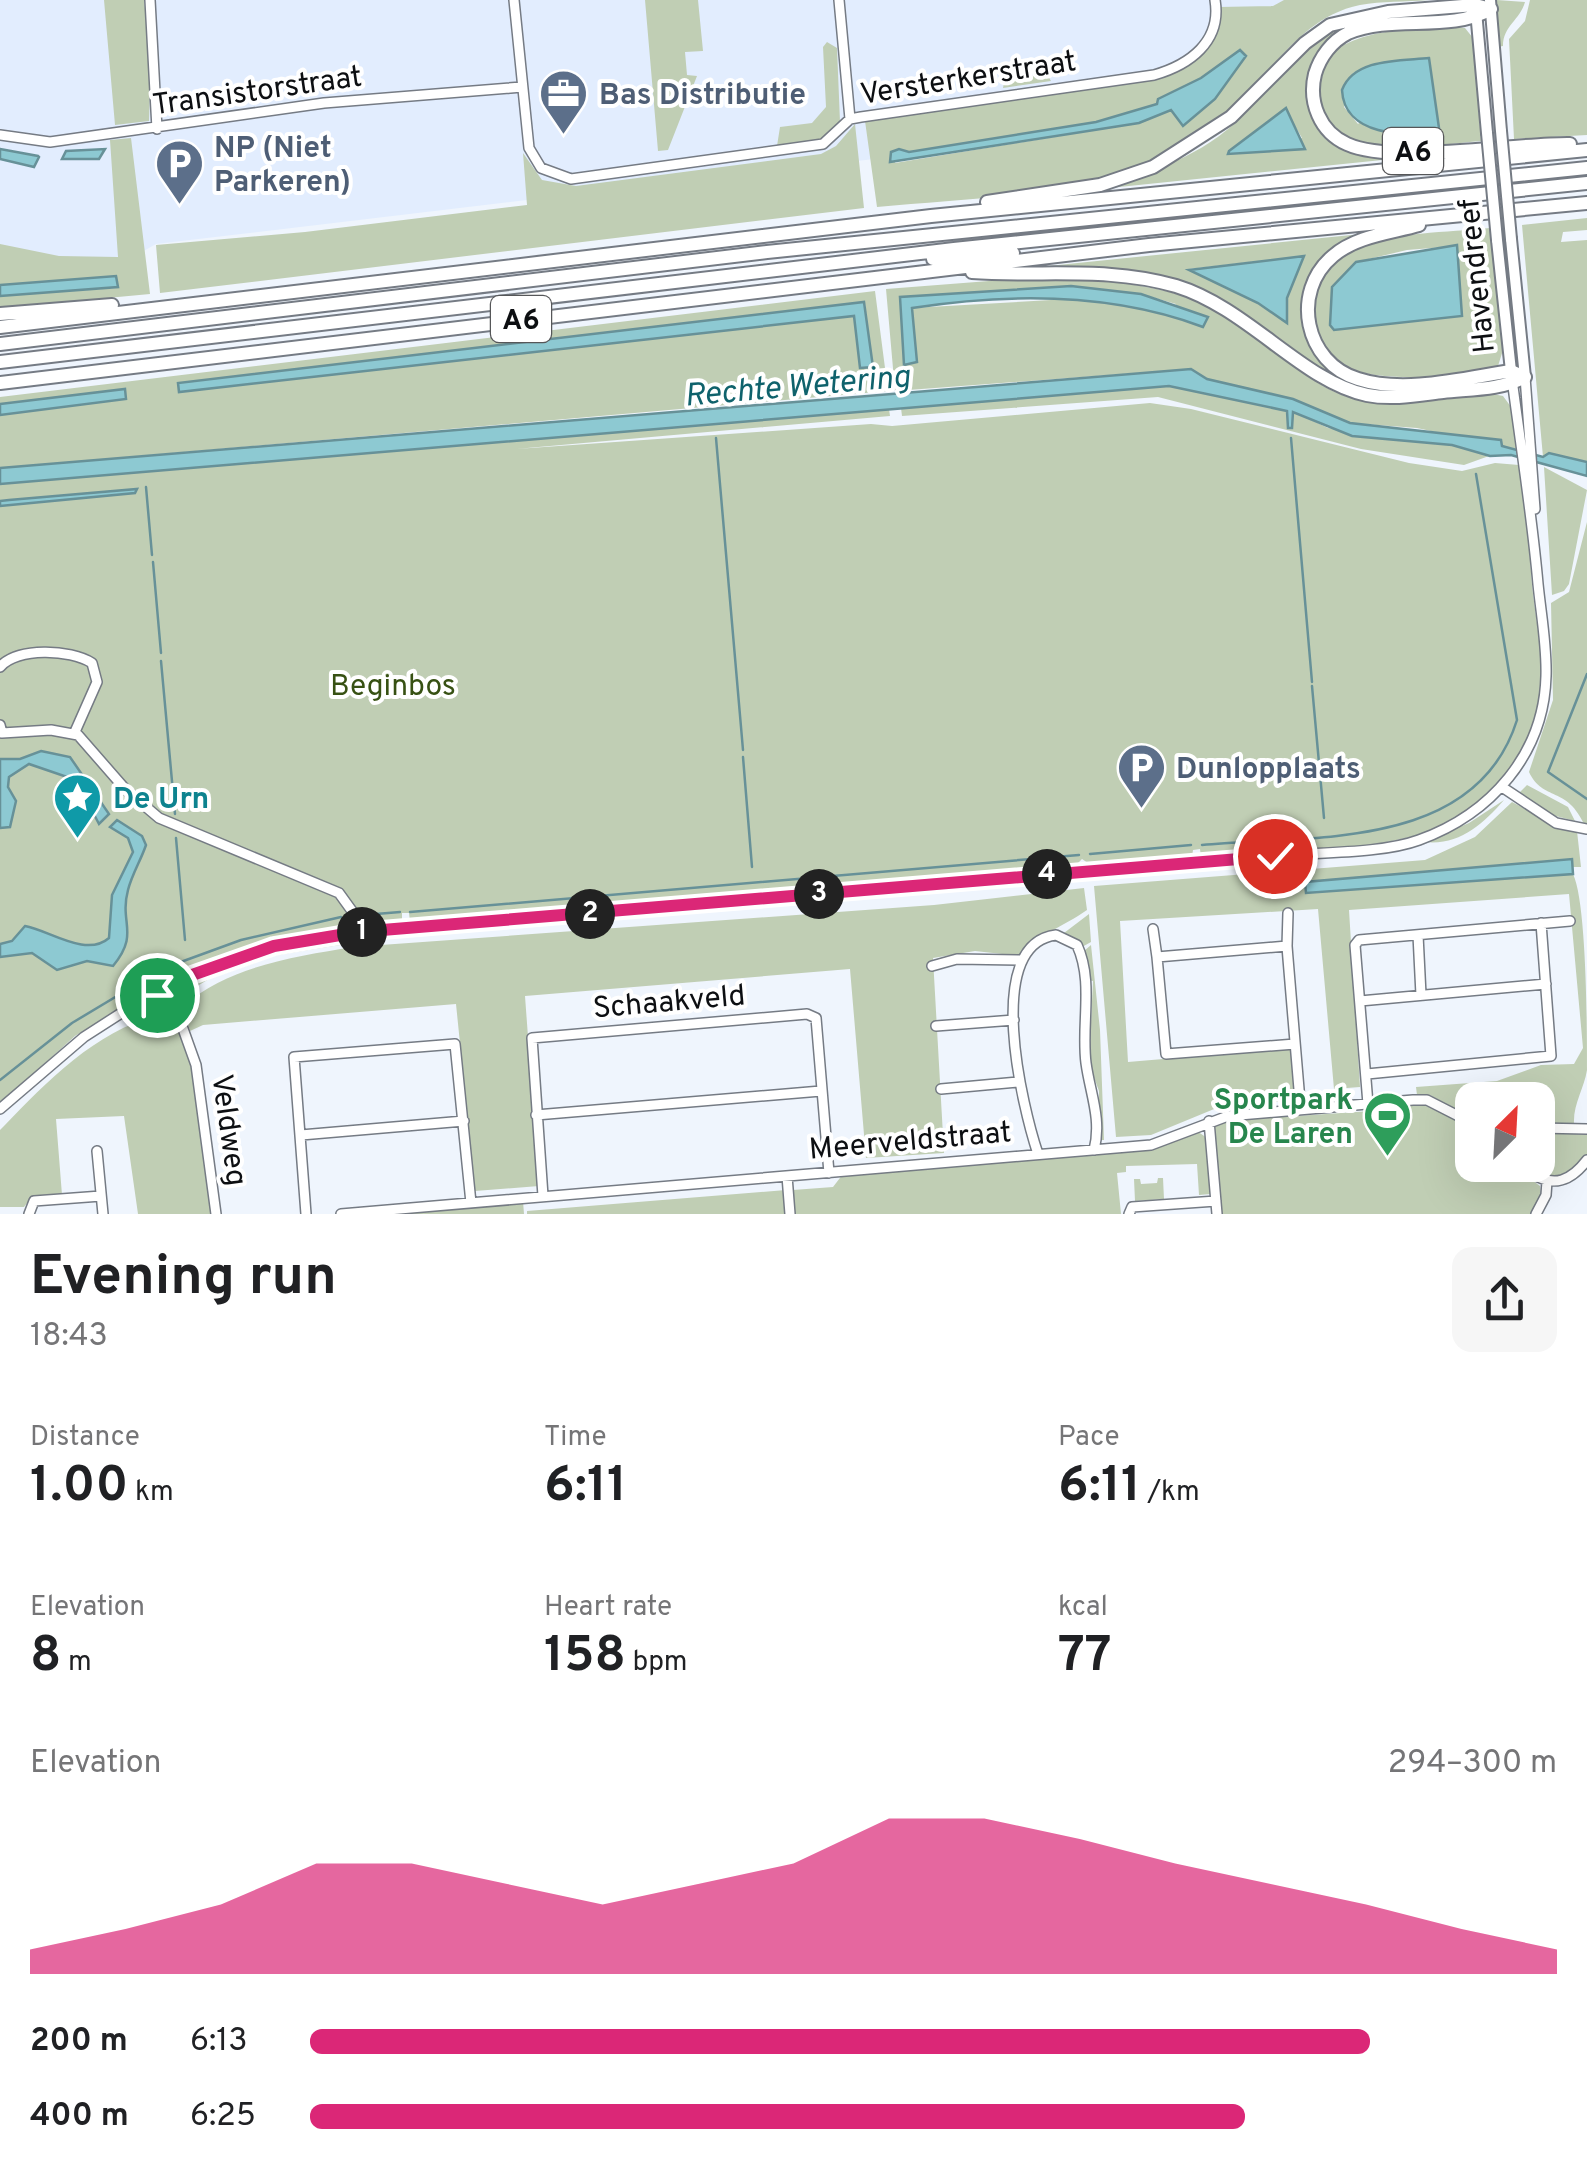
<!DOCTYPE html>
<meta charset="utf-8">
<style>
body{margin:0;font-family:Overpass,sans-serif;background:#f6f6f6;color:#202124;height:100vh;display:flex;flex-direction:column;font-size:38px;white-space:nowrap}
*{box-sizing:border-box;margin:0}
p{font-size:32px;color:#757577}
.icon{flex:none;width:55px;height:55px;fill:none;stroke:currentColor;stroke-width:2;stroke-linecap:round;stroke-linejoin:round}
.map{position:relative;height:1214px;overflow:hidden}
.details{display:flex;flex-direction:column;background:#fff;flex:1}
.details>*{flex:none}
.needle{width:65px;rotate:24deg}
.buttons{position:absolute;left:1455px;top:1082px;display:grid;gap:20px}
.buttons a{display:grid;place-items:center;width:100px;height:100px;border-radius:20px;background:#fff;box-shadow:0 10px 40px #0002;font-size:50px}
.pin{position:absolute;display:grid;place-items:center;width:85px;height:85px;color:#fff;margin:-42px;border:5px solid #fff;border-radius:50%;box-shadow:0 2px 10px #0007}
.km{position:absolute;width:50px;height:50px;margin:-25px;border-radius:50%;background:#222;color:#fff;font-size:28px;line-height:50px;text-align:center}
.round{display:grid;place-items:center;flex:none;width:105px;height:105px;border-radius:20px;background:#f6f6f6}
.headline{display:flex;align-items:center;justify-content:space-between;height:170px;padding:0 30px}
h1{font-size:55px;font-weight:700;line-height:75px}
.stats{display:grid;grid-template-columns:repeat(3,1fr);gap:15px;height:170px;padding:10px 30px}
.stats div{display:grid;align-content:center}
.stats b{font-size:50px;font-weight:700}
.stats small{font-size:28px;font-weight:400}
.stats p{font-size:28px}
.chart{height:280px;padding:20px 30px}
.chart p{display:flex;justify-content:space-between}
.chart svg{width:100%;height:180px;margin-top:10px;fill:#db2777;opacity:.7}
ul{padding:0 30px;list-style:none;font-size:32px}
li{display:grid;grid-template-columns:160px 120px 1fr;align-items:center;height:75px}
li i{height:25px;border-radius:12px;background:#db2777}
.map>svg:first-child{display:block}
.built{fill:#e2edfe}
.green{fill:#c0ceb4;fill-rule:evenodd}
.water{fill:#8dc9d2;stroke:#679198;stroke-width:2.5}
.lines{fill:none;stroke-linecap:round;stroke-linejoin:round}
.stream{stroke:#679198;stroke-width:2.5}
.minor-casing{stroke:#757b84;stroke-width:12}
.major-casing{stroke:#757b84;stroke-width:14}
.highway-casing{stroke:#757b84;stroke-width:16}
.minor{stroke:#fff;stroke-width:9}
.major{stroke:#fff;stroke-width:10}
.highway{stroke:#fff;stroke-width:12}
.major-bridge-casing{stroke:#757b84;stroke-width:14;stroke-linecap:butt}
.major-bridge{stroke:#fff;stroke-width:10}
.route-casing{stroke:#fff;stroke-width:20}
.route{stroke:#db2777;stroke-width:12}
.labels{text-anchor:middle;stroke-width:8;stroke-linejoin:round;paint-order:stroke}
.shield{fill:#fff;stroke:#565759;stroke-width:2.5}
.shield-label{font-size:28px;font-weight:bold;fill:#0d0f12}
.street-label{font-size:30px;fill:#0d0f12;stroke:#fff}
.service-label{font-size:30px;font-weight:bold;fill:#4e5e75;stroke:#fff;text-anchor:start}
.park-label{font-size:30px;fill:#375113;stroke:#fff}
.culture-label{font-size:30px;font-weight:bold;fill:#0d838f;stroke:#fff;text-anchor:start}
.leisure-label{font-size:30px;font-weight:bold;fill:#27864d;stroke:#fff;text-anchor:end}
.water-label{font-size:32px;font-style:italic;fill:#0f626c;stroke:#fff}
</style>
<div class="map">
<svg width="1587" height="1214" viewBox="0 0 1587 1214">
<rect width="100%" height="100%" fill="#eff5fd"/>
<path class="built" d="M0 0H1339L1145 127 156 244 119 265 0 249Z"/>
<path class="green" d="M104 0H144L151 59 149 121 115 125Z
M645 0H698L703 51 685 52 687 75 697 76 668 150 658 151Z
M1284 0H1428C1406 2 1382 1 1360 5 1301 17 1273 72 1231 109 1213 126 1184 144 1161 155 1078 198 968 198 877 207L865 121 1167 76 1200 57 1219 7 1273 6ZM1240 50 1246 56C1228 83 1211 109 1180 123L1172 110 1139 123 895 163 899 149 909 152 1096 122 1158 104V99L1201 78Z
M1497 0 1525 2C1520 20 1503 26 1503 46L1497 47Z
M1530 0H1587V135L1514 139 1509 39 1525 21Z
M1457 13 1377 21 1326 42 1312 107 1348 148 1470 151 1090 190C1142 175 1193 161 1235 123 1267 94 1294 45 1336 29 1374 15 1416 15 1457 13ZM1285 109 1302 138 1229 151Z
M1449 26 1465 28 1473 38 1481 141C1443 144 1387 155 1351 139 1334 131 1323 116 1320 98 1306 28 1405 30 1449 26ZM1429 58 1358 124 1344 107 1353 73Z
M827 42 837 48 840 122 821 140 777 146 780 127 812 123 826 107 823 47Z
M1047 74 1051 81 1003 88 1005 78Z
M855 124 864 208 160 293 156 245 305 232 527 205 523 153 542 180 576 186 821 154 836 146Z
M131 138 150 294 0 308V296L117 288 115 276 0 285V244L59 256 118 257 110 140Z
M1587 218V230L1563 232 1561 242 1587 240V462L1549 453 1543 457 1522 225Z
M1490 228 1503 350 1498 366C1470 378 1373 383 1347 367 1301 340 1306 271 1354 249 1394 231 1447 233 1490 228ZM1457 246 1462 316 1335 330 1356 262 1407 250Z
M1381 232 1316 270 1312 343 1357 382H1490C1437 386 1386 394 1334 377L1193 289 1019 269ZM1303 256 1287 299 1286 322 1258 303 1189 269Z
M1040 277C1104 281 1167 282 1225 314 1270 339 1307 389 1359 400 1406 410 1457 386 1503 396L1514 411 1518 450 1417 428 1350 423 1293 399 1207 379 1190 369 895 391 886 289ZM1071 286 1141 294 1176 304 1168 314 1086 298 911 308 904 364 900 297Z
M875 291 888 391 0 468V415L122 398 124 389 0 404V397ZM865 303 872 367 860 368 854 316 179 391Z
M1170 386 1287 411 1288 428 1292 411 1328 428 1452 445 1489 456 1464 465 1361 449 1158 397 902 416 901 408Z
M1150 403 1191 409 1409 463 1462 471 1495 463 1519 465C1526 504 1529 545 1532 585 1535 615 1542 646 1541 676 1540 749 1489 812 1420 834 1358 853 1275 851 1209 857H1201L1200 849 1193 850 1192 857 1091 865 1082 859 1076 865 989 875 410 922 409 913H402V923L366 925 358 917H349L340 930 257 947 186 973 172 967 151 977 145 994 75 1036 0 1104V481L889 409 890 416 516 449 871 424 892 426Z
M1544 467 1587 490 1569 584 1564 591 1552 595Z
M1587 522V825L1585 826C1567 785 1543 802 1529 772L1553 700 1551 603 1569 592Z
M1527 785 1568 807 1575 821 1548 814 1517 795Z
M1504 800C1482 825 1459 846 1424 842L1469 823Z
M1512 802 1552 823 1577 831 1581 867H1573L1571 859 1306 882V893L1573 874C1587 903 1587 1034 1587 1070 1584 1089 1573 1104 1574 1124L1538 1122V1100H1517L1515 1088 1472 1100V1119L1430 1095H1417L1416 1087 1497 1081 1541 1065 1574 1064 1583 1048 1569 894 1349 910 1360 1087 1334 1089 1318 909 1120 921 1128 1062 1293 1048 1300 1100 1219 1107 1151 1135 1116 1137 1094 886 1425 860 1475 837Z
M1084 888 1087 910C1063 927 1038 934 1020 956L975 951 933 958 944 1153 866 1158 850 969 525 996 539 1186 475 1191 456 1004 203 1025 190 1031 183 1006C230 966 293 957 353 947L934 905Z
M1089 914 1091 942 1082 947 1064 933Z
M403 935 277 955 209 979 189 991 188 983C254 950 330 939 403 935Z
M1091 945 1100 1030 1104 1140H1099V1091L1089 1064 1093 981 1088 980 1084 951Z
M172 1013 196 1081 212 1214H138L124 1116 56 1119 62 1195 31 1198 24 1207H0V1130L4 1126C50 1078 105 1022 172 1013Z
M1402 1105H1424L1464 1124 1465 1132H1472V1165H1512L1540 1186 1541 1197 1532 1214H1220L1214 1126 1219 1121 1371 1111 1370 1107 1398 1110Z
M1197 1131 1207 1138 1211 1194 1199 1195 1197 1164 1126 1166V1172L1117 1173 1121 1214H794L793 1190 833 1187 843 1174 1106 1152Z
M1538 1131 1587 1135V1155C1566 1177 1553 1183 1526 1165H1538Z
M1158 1178H1163L1164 1199 1135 1201 1134 1179H1140L1141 1184 1157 1183Z
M786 1190 788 1214H527V1211Z
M523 1201 524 1214H377Z"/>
<path class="water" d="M1240 50 1246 56 1215 99 1183 126 1171 110 1139 123 890 162 891 152 899 149 909 152 1096 122 1157 104 1158 99 1201 78Z
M1429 58 1439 128C1404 139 1344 135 1342 90 1354 58 1400 61 1429 58Z
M1286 108 1305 149 1228 154 1229 151Z
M0 149 38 156 39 157 34 167 0 159Z
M105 149 99 159H62L66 151Z
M1457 245 1462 316 1334 330 1330 325 1332 287 1356 262Z
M1304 256 1287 298V323L1258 303 1189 270Z
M116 276 118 287 0 296V285Z
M1071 286 1141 294 1208 317 1203 327C1110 292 1009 293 912 308L917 362 904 365 900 297Z
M864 302 873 367 860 368 854 316 179 392 178 383Z
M1191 369 1207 379 1293 399 1350 423 1501 440 1502 446 1543 457 1549 453 1587 462V476L1511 455 1490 456 1452 445 1352 436 1293 412 1292 428H1288L1287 411 1169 386 0 484V468Z
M125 389 126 399 0 415V404Z
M137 489 135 493 0 506V501L9 500Z
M41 751 70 757 109 814 99 824 76 780 29 764 9 777 8 787 16 801 10 827 0 828V759H20Z
M117 820 142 836 146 845C141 860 132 874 128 890 119 924 140 933 113 966L87 961 57 970 32 953 0 957V944L12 941 25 926C49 930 86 958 109 938L112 895 133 852 128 838 110 827Z
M1572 859 1573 874 1306 893 1305 882Z"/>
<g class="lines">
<path class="stream" d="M716 438 743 750
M1291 438 1312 682
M146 487 152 555
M153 562 161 653
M161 661 175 814
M1587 674 1548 772 1587 799
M1312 686 1324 818
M743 757 752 867
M176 838 185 940
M1202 845C1313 835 1476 851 1517 720L1476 474
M1090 854 1191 845
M410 912 1079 855
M364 915 400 912
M0 1080 72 1023 142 981 154 963H178L241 940 341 917"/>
<defs>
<path id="minor" d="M150 0 157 129
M514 0 529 148 541 168 571 179 823 144 850 119 861 117 1154 75C1189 65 1222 42 1215 0
M839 0 850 119
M0 135 50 142 324 103 522 87
M1525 377 1535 509
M0 667C17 647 70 649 92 663L97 682 74 734
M0 725 2 733 51 730 78 735 126 790 159 818 339 893 352 911 358 932
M1502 787 1556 823 1587 829
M1153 929 1157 957
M1418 935 1421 995
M1287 946 1288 913
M932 966 957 959 1021 960
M153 986a13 13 0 1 1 26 0a13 13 0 1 1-26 0Z
M178 979 274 946 358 932 1275 856C1317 852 1381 854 1419 840 1491 814 1544 754 1546 676 1547 646 1541 614 1538 584 1532 515 1521 448 1512 379
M172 998 196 1065 216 1214
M1360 1001 1546 984
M936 1026 1014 1020
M1295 1044 1166 1054 1157 957 1287 946C1291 998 1296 1050 1300 1101V1109
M1367 1074 1551 1056 1541 923
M941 1089 1018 1082
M1368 1104 1355 945 1359 940 1570 921
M0 1109 84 1037 154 992
M536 1115 821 1091
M1209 1121 1217 1214
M1538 1128 1587 1129
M301 1135 464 1121
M97 1151 103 1214
M1038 1154C1023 1109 982 944 1056 935L1077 945C1094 982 1081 1024 1086 1063 1090 1093 1102 1119 1094 1150
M1531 1173C1554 1188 1571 1181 1587 1160
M787 1176 790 1214
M543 1196 532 1038 807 1014 816 1018 829 1173
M29 1214 34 1201 101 1196
M306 1214 294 1057 455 1044 471 1203
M341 1214 1151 1145 1228 1116 1413 1100H1427L1472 1123
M1129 1214 1132 1207 1216 1201
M1536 1214 1546 1195 1547 1181"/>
<path id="major" d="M1490 0 1501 131
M1476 11 1487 133
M1511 239 1525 377
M1497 240 1511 371"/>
<path id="highway" d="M1491 9C1449 33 1393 14 1348 33 1332 41 1320 57 1315 74 1308 102 1320 132 1347 144 1393 165 1514 143 1570 144
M987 202 1100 185 1153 167 1231 117 1305 43 1330 25 1388 12 1475 5 1491 9
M1419 225C1391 233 1356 236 1333 256 1290 292 1305 363 1358 379 1404 394 1465 378 1511 371L1525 377
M933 259 1013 253
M972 272C1042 277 1107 266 1176 286 1248 308 1303 382 1367 395 1392 400 1418 395 1443 392 1470 389 1501 390 1525 377
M0 314 112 305
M0 327 931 216 1587 150
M0 344 767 252 1587 168
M0 362 954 249 1587 183
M0 383 1149 245 1587 203"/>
</defs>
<use href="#minor" class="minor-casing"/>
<use href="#major" class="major-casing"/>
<use href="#highway" class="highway-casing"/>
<use href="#minor" class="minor"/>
<use href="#major" class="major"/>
<use href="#highway" class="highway"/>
<defs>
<path id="major-bridge" d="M1501 131 1511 239
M1487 133 1497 240"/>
</defs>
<use href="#major-bridge" class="major-bridge-casing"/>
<use href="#major-bridge" class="major-bridge"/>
</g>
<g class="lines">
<defs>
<path id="route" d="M157 995 172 998 178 992V980L274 946 358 932 1275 856"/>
</defs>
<use href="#route" class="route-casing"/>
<use href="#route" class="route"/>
</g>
<defs>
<symbol id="office-pin" viewBox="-11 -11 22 30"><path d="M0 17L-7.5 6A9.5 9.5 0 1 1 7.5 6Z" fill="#5c6f8a" stroke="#fff"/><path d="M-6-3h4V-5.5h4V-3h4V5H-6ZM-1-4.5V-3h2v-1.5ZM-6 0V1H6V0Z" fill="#fff"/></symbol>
<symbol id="parking-pin" viewBox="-11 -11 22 30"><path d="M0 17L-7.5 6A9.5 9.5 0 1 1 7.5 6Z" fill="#5c6f8a" stroke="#fff"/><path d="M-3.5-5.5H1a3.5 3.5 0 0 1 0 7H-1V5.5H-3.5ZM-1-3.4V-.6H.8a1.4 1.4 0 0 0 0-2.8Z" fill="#fff"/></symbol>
<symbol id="sight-pin" viewBox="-11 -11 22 30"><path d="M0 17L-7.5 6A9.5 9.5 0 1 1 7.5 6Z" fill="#0f9aa8" stroke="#fff"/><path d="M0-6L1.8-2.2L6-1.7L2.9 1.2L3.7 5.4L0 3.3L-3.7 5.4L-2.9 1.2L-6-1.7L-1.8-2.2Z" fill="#fff"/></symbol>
<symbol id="stadium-pin" viewBox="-11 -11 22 30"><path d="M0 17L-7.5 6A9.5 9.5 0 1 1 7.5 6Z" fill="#2e9e5b" stroke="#fff"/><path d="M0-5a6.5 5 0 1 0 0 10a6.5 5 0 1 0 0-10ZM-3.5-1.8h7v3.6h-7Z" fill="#fff"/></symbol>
</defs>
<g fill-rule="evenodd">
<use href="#office-pin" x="536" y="66" width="55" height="75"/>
<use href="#parking-pin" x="152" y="136" width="55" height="75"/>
<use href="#parking-pin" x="1114" y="740" width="55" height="75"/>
<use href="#sight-pin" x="50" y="770" width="55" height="75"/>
<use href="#stadium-pin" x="1360" y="1088" width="55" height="75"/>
</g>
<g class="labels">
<g class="shield">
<rect x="1383" y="128" width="60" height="46" rx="8"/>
<rect x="491" y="296" width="60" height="46" rx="8"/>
</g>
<g class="shield-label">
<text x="1413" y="161">A6</text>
<text x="521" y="329">A6</text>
</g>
<g class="street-label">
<text transform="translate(968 77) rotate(-9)" y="10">Versterkerstraat</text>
<text transform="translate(257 90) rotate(-8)" y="10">Transistorstraat</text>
<text transform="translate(1476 276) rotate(-96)" y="10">Havendreef</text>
<text transform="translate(669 1001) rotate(-5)" y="10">Schaakveld</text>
<text transform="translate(230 1130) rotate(82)" y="10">Veldweg</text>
<text transform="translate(910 1140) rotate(-5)" y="10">Meerveldstraat</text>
</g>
<g class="service-label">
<text x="599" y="104">Bas Distributie</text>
<text x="214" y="157">NP (Niet<tspan x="214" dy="34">Parkeren)</tspan></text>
<text x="1176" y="778">Dunlopplaats</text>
</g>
<g class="park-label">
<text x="393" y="695">Beginbos</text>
</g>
<g class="culture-label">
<text x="113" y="808">De Urn</text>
</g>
<g class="leisure-label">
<text x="1353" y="1109">Sportpark<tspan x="1353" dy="34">De Laren</tspan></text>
</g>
<g class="water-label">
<text transform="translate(797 385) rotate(-5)" y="11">Rechte Wetering</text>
</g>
</g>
</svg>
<div class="buttons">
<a><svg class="needle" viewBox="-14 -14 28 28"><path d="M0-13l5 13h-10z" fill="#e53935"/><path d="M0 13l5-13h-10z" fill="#757577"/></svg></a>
</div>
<div class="pin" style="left:157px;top:995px;background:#1e9e55"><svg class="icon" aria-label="arrive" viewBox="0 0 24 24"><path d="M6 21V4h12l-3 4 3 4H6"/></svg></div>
<div class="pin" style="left:1275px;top:856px;background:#d93025"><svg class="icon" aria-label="check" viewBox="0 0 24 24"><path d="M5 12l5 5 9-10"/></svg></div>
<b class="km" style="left:362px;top:932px">1</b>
<b class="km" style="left:590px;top:914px">2</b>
<b class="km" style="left:819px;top:894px">3</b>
<b class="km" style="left:1047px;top:874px">4</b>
</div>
<section class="details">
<div class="headline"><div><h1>Evening run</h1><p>18:43</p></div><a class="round"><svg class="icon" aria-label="share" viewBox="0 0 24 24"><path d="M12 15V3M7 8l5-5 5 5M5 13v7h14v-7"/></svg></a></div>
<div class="stats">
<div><p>Distance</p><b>1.00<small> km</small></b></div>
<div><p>Time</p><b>6:11</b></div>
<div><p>Pace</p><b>6:11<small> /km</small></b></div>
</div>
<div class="stats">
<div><p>Elevation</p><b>8<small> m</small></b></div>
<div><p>Heart rate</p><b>158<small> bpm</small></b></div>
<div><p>kcal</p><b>77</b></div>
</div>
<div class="chart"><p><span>Elevation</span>294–300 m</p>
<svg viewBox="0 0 160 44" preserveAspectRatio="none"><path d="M0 44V38L10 33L20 27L30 17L40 17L50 22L60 27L70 22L80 17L90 6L100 6L110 11L120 17L130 22L140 27L150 33L160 38V44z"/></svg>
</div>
<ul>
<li><b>200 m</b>6:13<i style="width:85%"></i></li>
<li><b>400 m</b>6:25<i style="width:75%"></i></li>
</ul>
</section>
